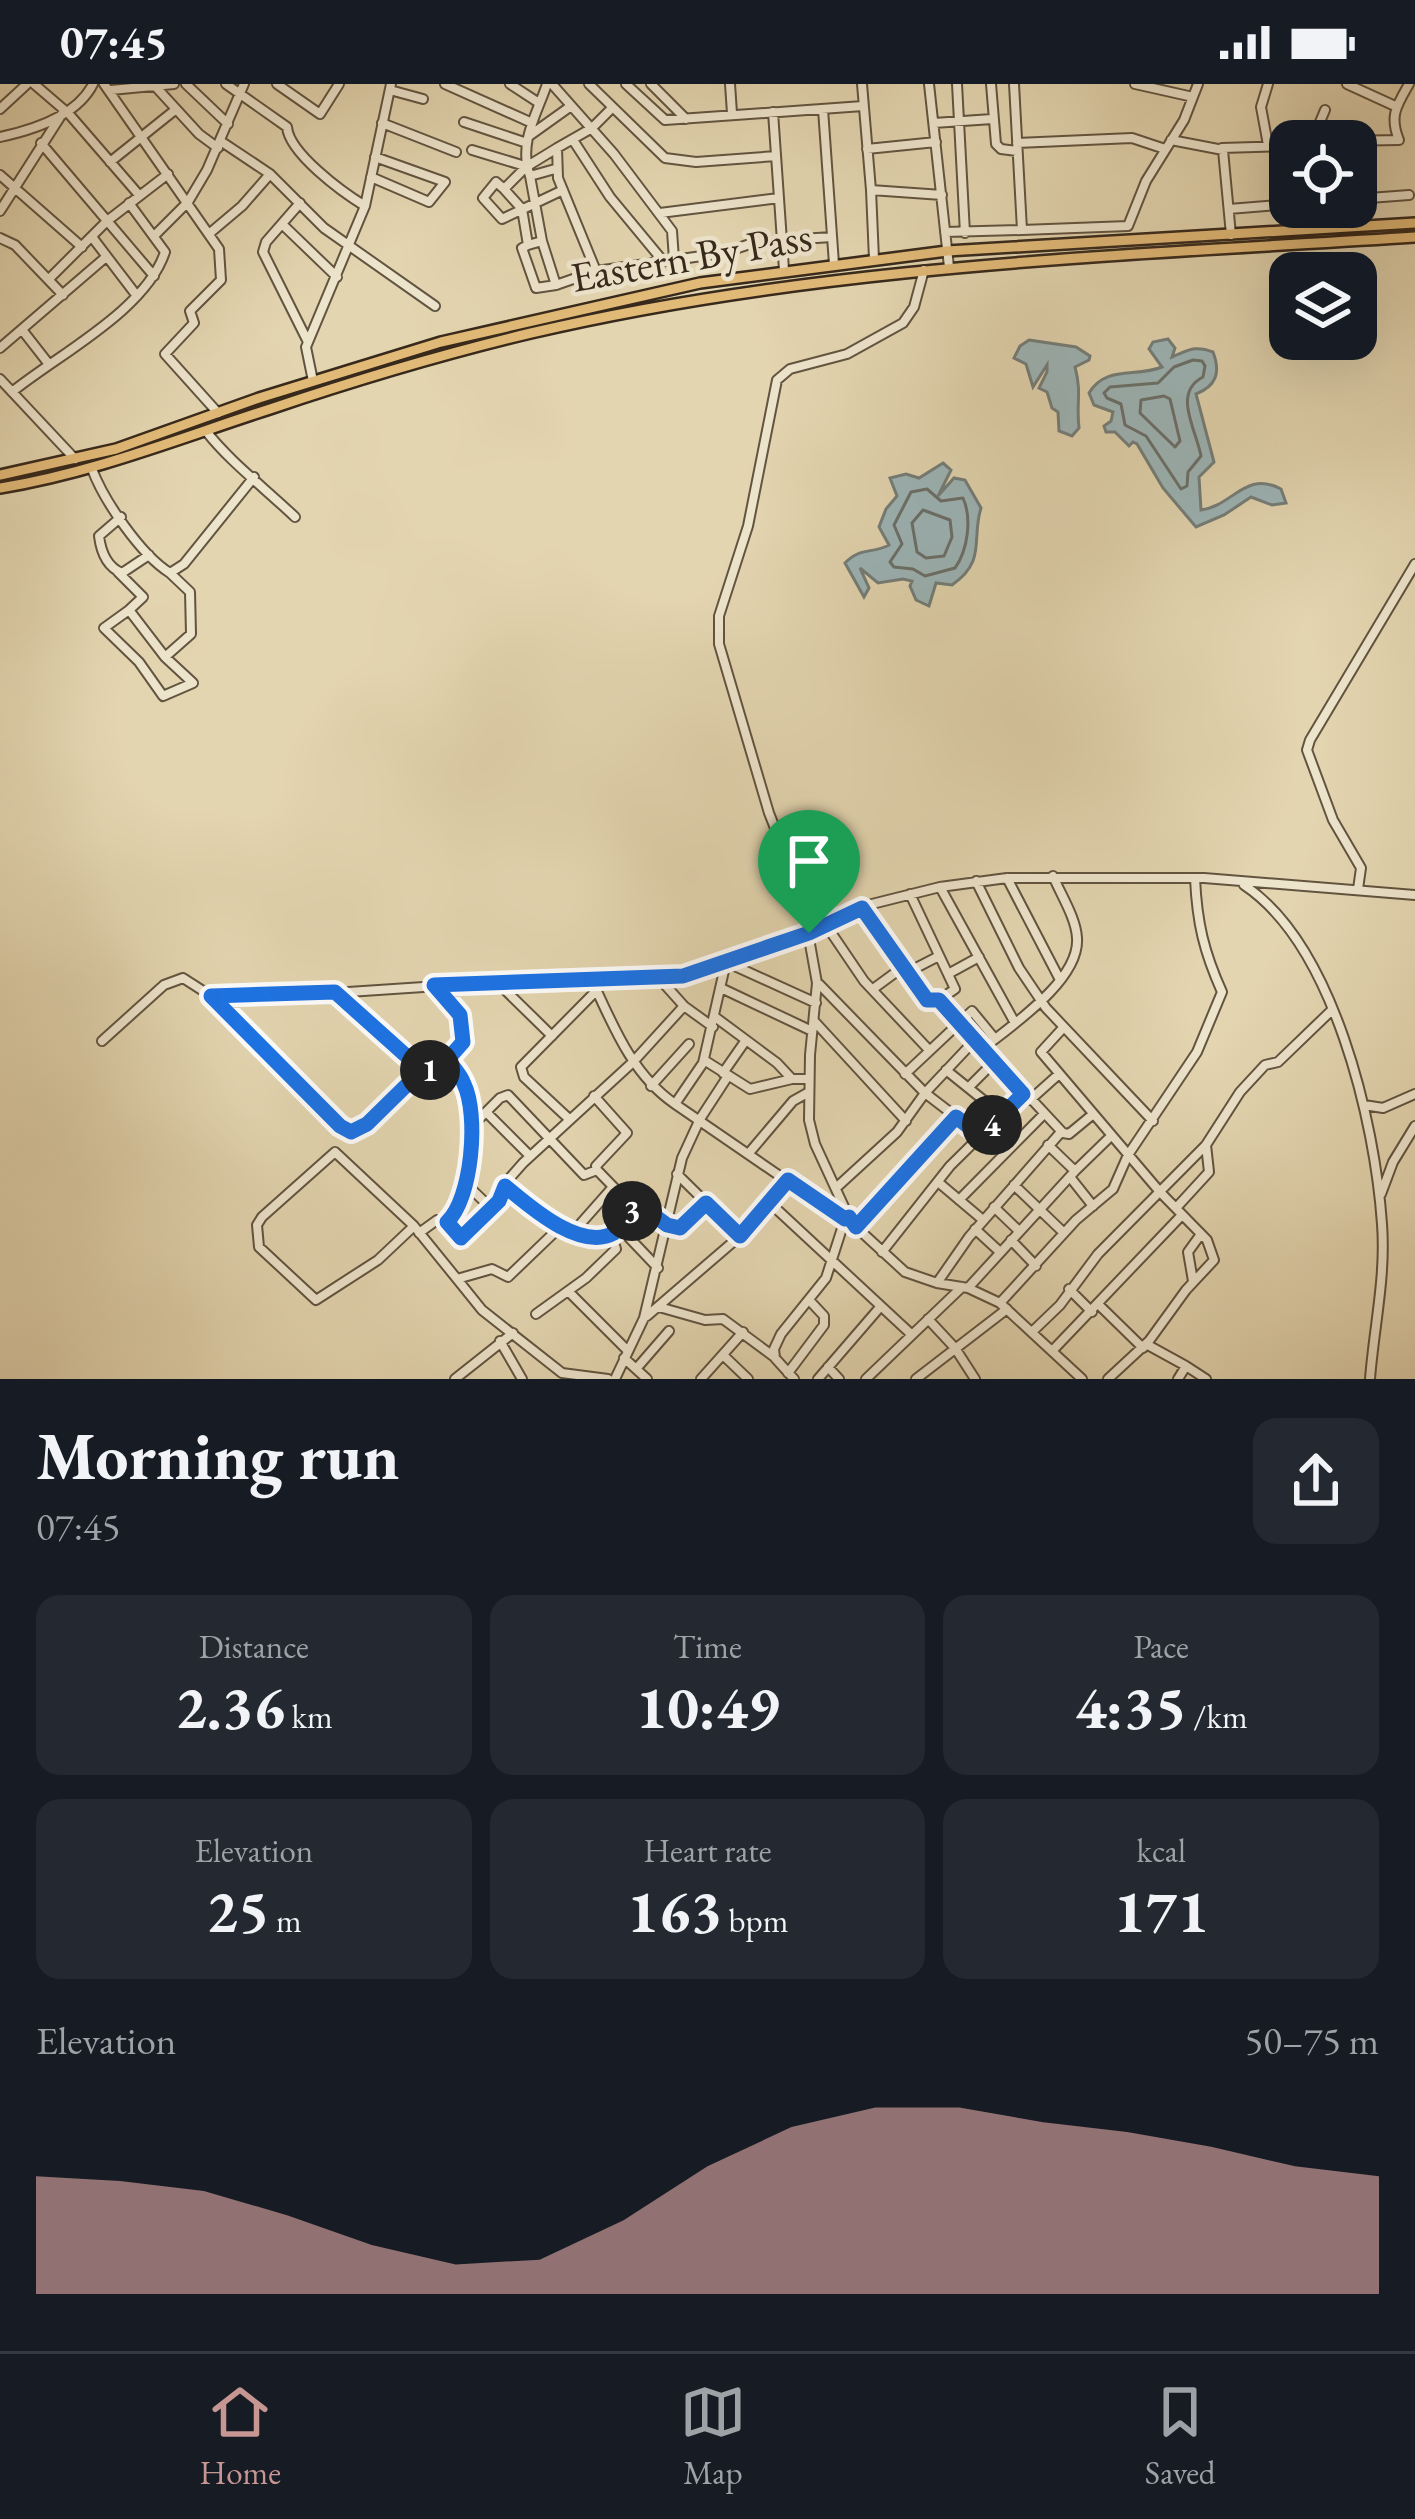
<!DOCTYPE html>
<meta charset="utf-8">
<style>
body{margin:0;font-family:"EB Garamond",serif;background:#242831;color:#f1f3f6;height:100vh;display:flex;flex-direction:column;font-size:45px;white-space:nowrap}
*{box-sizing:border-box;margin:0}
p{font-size:39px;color:#9ea1a6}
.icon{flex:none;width:66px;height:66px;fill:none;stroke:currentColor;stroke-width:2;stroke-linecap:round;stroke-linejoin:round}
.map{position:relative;height:1295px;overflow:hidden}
.panel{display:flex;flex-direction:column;background:#171b24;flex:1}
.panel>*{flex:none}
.tools{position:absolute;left:1269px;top:36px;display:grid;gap:24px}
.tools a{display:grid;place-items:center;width:108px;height:108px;border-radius:24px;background:#171b24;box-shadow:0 12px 48px #0002;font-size:60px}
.pin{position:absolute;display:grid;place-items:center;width:102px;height:102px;color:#fff;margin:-123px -51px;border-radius:50% 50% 50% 0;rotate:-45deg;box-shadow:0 0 12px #0007}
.pin .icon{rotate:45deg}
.km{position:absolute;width:60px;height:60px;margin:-30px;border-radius:50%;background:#222;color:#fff;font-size:33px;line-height:60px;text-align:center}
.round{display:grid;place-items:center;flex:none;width:126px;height:126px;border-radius:24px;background:#242831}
.headline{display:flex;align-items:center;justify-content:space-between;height:204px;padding:0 36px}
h1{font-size:66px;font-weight:700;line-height:90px}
.stats{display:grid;grid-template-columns:repeat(3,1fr);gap:18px;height:204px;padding:12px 36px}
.stats div{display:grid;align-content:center;border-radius:24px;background:#242831;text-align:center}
.stats b{font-size:60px;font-weight:700}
.stats small{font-size:33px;font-weight:400}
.stats p{font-size:33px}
.chart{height:336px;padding:24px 36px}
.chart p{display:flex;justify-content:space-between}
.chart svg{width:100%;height:216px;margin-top:12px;fill:#c59692;opacity:.7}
.status{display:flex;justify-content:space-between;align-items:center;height:84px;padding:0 60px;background:#171b24;direction:ltr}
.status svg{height:33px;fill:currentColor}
.dock{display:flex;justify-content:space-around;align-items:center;height:168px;border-top:3px solid #363941;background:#171b24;font-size:33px;color:#9ea1a6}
.dock a{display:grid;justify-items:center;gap:6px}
.dock .selected{color:#c59692}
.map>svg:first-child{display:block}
.water{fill:#9cb5b8;stroke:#747d79;stroke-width:3}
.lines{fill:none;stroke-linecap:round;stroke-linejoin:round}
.shore{stroke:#6a6f6a;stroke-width:3}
.minor-casing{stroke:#625440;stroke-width:12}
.major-casing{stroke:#37291b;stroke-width:14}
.minor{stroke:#ede4cc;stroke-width:8}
.major{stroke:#e2ba78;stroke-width:9}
.route-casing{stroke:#fff;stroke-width:24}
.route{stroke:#1a73e8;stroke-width:15}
.labels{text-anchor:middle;stroke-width:9;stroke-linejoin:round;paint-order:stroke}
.street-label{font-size:42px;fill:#37291b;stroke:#ede4cc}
</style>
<div class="status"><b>07:45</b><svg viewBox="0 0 49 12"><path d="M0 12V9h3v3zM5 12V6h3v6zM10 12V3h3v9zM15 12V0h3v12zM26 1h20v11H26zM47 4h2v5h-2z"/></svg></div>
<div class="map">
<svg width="1415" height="1295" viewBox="0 0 1415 1295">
<rect width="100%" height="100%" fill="#e3d5b0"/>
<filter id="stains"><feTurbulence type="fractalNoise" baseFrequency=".00167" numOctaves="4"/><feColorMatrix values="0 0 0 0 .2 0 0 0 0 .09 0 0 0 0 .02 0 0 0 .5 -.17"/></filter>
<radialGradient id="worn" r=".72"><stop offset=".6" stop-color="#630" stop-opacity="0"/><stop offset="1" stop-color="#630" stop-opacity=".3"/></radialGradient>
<path class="water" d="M1168 255 1175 264 1172 273C1189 266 1195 261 1213 268 1221 289 1216 302 1196 310L1214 378 1199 393 1201 426C1233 422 1245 386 1281 405L1286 419 1272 421 1251 413 1224 431 1196 443 1163 404 1137 360 1133 358 1129 362 1115 348H1106L1104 342 1111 337 1113 328 1094 321 1089 309C1106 281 1135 294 1162 283L1149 265 1153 258Z
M1029 256 1076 263 1090 272 1089 276 1075 283C1082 309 1076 319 1079 344L1072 352 1059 347 1058 328 1052 324 1047 308 1039 304 1047 288V281L1033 303 1026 280 1014 274 1020 262Z
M943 379 951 386 938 412 954 394 965 396 981 424C971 455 987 477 952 501L936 499 929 522 916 516 910 502 912 497 903 495 878 499 860 484 869 504 864 513 845 479C860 463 872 470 889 461L879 443 886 425 897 412 890 394 906 390 919 394Z"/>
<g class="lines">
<path class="shore" d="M1193 276 1202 277 1205 282 1203 293C1172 309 1196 345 1201 372L1188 388 1187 402 1181 405 1146 352 1125 341 1121 320 1107 314 1104 309 1110 303 1158 299 1174 283Z
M1164 312 1170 315 1180 357 1175 363 1140 329 1141 316Z
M927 405 941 417 963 414C972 434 968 466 955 484L925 492 913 485 894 483 890 478 902 460 894 441 911 408Z
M923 426 950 436 952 453 944 472 926 474 917 468 912 439Z"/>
<defs>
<path id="minor" d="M34 0 69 30 139 111
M104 0 219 165 221 196 190 227 194 239 165 270 218 329
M186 0 228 40
M226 0 287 43C289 69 342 108 365 122
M277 0 320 30 339 0
M445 0 530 38
M510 0 539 19
M547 0C537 30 518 59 530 92L555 85
M552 0 614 70 672 147 674 175
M589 0 665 74 696 78 776 72
M626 0 665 36 863 22
M651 0 686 35
M730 0 732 29
M862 0 871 106 942 111
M929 0 949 183
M957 0 965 149
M991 0 996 60 1001 65 1017 67
M1014 0 1022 146 1128 142 1146 97 1184 36 1198 0
M1135 0 1193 13
M1268 0 1261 23 1268 61
M1347 0 1395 22
M155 2 199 50 218 64
M111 6 174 0
M390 6 423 15
M0 25 27 0
M823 25 834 180
M773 28 784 186
M464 38 527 59
M382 39 456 68
M934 39 992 35
M529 52 571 22
M0 53C33 46 77 32 93 0
M573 56 610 113 663 177
M1171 56 1223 66 1231 151
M1312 57 1325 26
M1343 57 1399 56C1389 32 1397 21 1409 0
M222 58 270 90 324 144 435 222
M41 59 154 192
M1017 59 1132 54 1165 65
M557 64 526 83 504 105 496 98 483 114 502 135 563 106
M1222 64 1287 62 1285 120
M867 65 936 58
M472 66 525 82
M110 78 175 26
M0 91 82 163
M530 92 542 157 556 201 596 187 723 169 756 158 832 153
M371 93 429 118 445 98 375 73
M504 105 522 125 528 161 542 157
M871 106 874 175
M1356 115 1409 111
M300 119 266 158 263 168 308 258
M1229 125 1289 120
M0 127 62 30
M660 129 779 114
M282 140 337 193
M945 148 1022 146
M210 149 242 122 270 90
M154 152 188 118 207 86 244 0
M92 153 137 212
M0 154 15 161 63 211
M528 161 522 164 536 204 556 201
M924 186 914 223 903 239 847 270 790 285 777 296 748 442 719 532V560L769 729 801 810 817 899 810 971 809 1036 815 1060 845 1125 856 1143 905 1188 937 1199 968 1204 1000 1219 1082 1295
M596 187 558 94 557 64 592 44 612 24
M49 195 107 137 168 90
M23 247 48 279
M0 264 106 173
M0 295 75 375
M313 297 306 263 365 122 391 0
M12 308C59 270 146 226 165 168L129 119
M206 347C229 377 267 406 295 433
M92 385C104 417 141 471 170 489L184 480 254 393
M121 433 99 452C101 468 107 483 122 489L149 471
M118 488 143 513 129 526 165 573 193 599 163 612 139 578 104 544 129 526
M165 573 191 550 190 508 170 489
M1007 794 1059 894
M976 797 1019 884 1046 924 1153 1037
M1244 801C1334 861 1375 1038 1382 1140 1386 1193 1374 1243 1370 1295
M940 803 1015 939
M1358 805 1361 784 1333 736 1307 666 1310 656 1415 480
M910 810 955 905 939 916
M862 824 927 917 939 916 1063 1049 1069 1050 1092 1031
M826 841 864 897 929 966
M908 888 939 872
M948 890 979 873
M590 892C612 939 631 990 675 1020
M658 893 684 922 713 943
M497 898 552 952
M819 900 925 1009 897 1048 837 1103
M721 904 812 947
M873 905 903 883
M212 913 340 1042 356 1047 421 984 337 908
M715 933 777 979 792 995H809
M815 938 906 1037
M1063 944 1041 968 1160 1108 1207 1156 1214 1176 1186 1206 1149 1257 1108 1295
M102 957 164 901 183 894 211 912 303 911 590 892H683L726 878 816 919
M974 957 925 1009 981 1052
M981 966C1011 942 1080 896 1077 854 1076 834 1061 811 1053 792
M704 976 750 1005 792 995
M422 986 441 984 464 952 460 931 435 902
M946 986 1002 1031
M723 989 746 956
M905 990 972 927 995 955
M651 1002 689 960
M969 1003 993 979
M594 1012 627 1049 596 1082 597 1086 630 1120 640 1121 675 1144 683 1142 706 1119
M1030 1016 1059 990
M1364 1021 1383 1024 1415 1010
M486 1028 530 1072
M568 1034 524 993 521 983 597 906
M473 1041 500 1014 508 1011 584 1091 597 1086
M749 1069 793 1017 809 1008
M1075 1087 1111 1052
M677 1090 740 1152
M1070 1093 1093 1122
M938 1098 983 1136
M465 1099 492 1125
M1014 1101 1064 1149
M505 1102C540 1131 564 1157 612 1149
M1381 1110 1393 1078 1415 1042
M959 1116 1044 1030
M770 1119 911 1250
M994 1123 1019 1147
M1176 1124 1209 1088 1206 1061
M849 1133 845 1135 825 1123 675 1020 703 979 726 878 809 849 872 820 940 803 1007 794H1204L1415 811
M447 1138 458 1128 461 1119C469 1062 484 1027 448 976
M414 1142 378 1176 316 1216 259 1163 257 1141 262 1133 335 1068 414 1142 457 1195 492 1185 508 1193 559 1144
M856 1142 956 1033
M619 1143 658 1184
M975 1145 1000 1168
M575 1146 613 1103
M419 1149 437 1136 447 1138 461 1153H465L499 1117 508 1096 523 1079 633 978 684 922
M1011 1156 1036 1182
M882 1168 950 1082 1023 1010
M457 1195 482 1226 562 1289 608 1295
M1193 1197 1188 1168 1201 1150
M937 1199 969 1153 1061 1048
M968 1204 1075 1087 1048 1061
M1069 1205 1092 1228
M568 1207 628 1267
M1000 1219 1076 1136 1113 1105 1128 1071 1197 968 1222 908C1204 868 1197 839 1195 794
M1099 1221 1143 1264
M659 1223 705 1236 723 1235 773 1272
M536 1230 586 1194 616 1165 612 1152 636 1122
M647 1232 740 1152 787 1096
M928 1235 955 1264 975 1295
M1034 1246 1060 1221 1098 1170 1206 1061 1240 1008 1265 981 1278 978 1332 926
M500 1257 522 1295
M1146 1260 1186 1282 1178 1295
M1054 1265 1181 1132
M723 1271 748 1295
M624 1274 647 1295
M1186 1282 1206 1295
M828 1283 839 1295
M636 1285 669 1247
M788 1289 824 1241V1232L810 1217
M455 1295 513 1249
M615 1295 644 1234 682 1074 700 1035 728 992
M701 1295 743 1248
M794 1295 775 1274 774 1265 781 1250 826 1194 845 1135
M818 1295 881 1222
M866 1295 962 1203
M916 1295 1007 1225"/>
<path id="major" d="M0 391 116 365 259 314 441 258 700 199 947 167 1415 139
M0 404C93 389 180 354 270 325 356 296 443 270 531 249 822 181 1119 172 1415 153"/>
</defs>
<use href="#minor" class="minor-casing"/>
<use href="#major" class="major-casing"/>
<use href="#minor" class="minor"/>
<use href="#major" class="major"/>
</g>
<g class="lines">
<defs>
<path id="route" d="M809 849 683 892 434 901 460 931 463 958 441 983 422 986 367 1040 351 1048 340 1042 211 912 335 908 422 986C434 986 439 985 448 976 453 983 461 991 464 1000 479 1031 472 1115 447 1138L461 1154 499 1117 505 1102C528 1121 580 1168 614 1149 623 1143 631 1127 640 1121L667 1141 680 1144 706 1119 740 1152 788 1096 845 1135 849 1133 856 1143 956 1033 981 1052 1023 1010 939 916H927L862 824 809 849"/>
</defs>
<use href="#route" class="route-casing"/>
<use href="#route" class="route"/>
</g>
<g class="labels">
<g class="street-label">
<text transform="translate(691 172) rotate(-10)" y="15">Eastern By Pass</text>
</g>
</g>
<rect width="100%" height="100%" filter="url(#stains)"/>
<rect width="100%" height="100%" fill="url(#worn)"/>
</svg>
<div class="tools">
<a><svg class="icon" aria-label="locate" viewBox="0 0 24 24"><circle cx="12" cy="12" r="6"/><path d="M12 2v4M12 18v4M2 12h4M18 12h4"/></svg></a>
<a><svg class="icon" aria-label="layers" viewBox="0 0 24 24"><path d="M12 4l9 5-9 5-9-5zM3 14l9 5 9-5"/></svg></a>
</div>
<div class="pin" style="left:809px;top:849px;background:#1e9e55"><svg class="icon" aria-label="arrive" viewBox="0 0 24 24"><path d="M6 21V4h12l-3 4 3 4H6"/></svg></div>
<b class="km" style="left:430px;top:986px">1</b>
<b class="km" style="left:632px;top:1127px">3</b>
<b class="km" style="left:992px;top:1041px">4</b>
</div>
<section class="panel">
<div class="headline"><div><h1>Morning run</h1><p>07:45</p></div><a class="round"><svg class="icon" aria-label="share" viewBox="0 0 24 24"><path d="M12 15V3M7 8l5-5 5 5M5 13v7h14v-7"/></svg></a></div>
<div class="stats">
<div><p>Distance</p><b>2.36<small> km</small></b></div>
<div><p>Time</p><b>10:49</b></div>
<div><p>Pace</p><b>4:35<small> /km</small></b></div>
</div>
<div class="stats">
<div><p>Elevation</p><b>25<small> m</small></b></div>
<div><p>Heart rate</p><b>163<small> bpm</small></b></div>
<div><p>kcal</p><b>171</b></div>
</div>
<div class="chart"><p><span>Elevation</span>50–75 m</p>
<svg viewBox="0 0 160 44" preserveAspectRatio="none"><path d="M0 44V20L10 21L20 23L30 28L40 34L50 38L60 37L70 29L80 18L90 10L100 6L110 6L120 9L130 11L140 14L150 18L160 20V44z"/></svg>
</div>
</section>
<nav class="dock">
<a class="selected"><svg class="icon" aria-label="home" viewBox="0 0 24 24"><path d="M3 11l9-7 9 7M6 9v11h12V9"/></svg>Home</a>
<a><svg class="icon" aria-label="map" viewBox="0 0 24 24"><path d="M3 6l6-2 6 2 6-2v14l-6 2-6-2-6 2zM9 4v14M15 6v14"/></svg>Map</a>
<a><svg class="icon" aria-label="saved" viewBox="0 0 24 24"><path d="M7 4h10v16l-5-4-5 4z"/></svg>Saved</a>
</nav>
